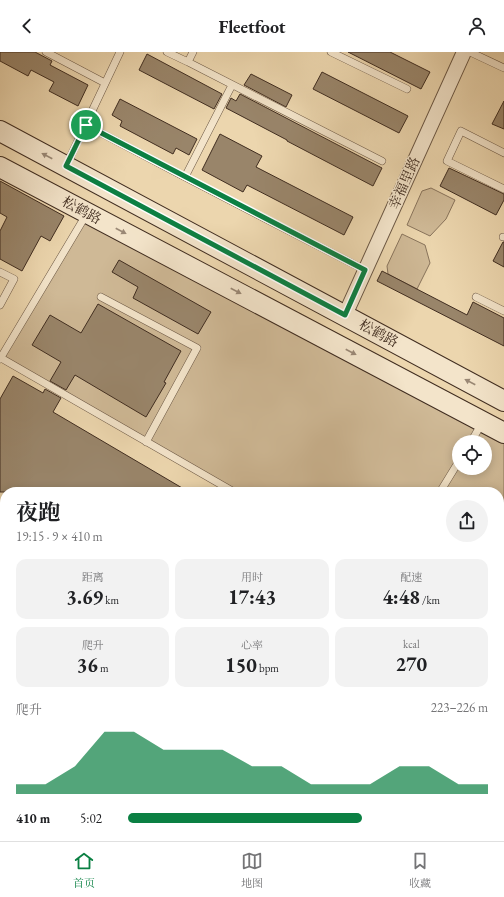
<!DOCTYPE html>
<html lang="zh">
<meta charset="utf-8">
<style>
body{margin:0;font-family:"EB Garamond","Noto Serif SC",serif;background:#f2f2f2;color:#202124;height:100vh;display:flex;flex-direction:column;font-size:15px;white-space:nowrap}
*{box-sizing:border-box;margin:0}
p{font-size:13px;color:#757577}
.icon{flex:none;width:22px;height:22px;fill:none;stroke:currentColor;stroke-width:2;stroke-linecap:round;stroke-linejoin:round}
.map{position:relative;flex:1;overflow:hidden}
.panel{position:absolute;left:0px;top:435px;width:504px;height:354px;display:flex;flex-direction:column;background:#fff;border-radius:16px 16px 0 0;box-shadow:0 2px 10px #0003}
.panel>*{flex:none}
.tools{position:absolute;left:452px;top:383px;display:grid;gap:8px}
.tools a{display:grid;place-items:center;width:40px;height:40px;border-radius:50%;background:#fff;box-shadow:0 2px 10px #0003;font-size:20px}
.pin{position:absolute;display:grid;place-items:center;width:34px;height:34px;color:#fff;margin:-17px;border:2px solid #fff;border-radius:50%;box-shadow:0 1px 4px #0007}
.round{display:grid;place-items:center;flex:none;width:42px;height:42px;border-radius:21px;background:#f2f2f2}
.summary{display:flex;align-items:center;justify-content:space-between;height:68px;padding:0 16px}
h1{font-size:22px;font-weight:700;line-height:30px}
.stats{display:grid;grid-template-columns:repeat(3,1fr);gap:6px;height:68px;padding:4px 16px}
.stats div{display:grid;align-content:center;border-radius:10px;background:#f2f2f2;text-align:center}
.stats b{font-size:20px;font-weight:700}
.stats small{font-size:11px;font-weight:400}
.stats p{font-size:11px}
.chart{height:112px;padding:8px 16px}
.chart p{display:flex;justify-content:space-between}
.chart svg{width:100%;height:72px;margin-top:4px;fill:#0b8043;opacity:.7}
ul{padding:0 16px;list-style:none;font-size:13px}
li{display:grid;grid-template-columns:64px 48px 1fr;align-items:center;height:30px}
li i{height:10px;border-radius:5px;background:#0b8043}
header{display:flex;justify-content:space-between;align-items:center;height:52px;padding:0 16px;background:#fff;font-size:18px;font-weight:700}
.dock{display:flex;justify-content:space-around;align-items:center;height:56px;border-top:1px solid #e0e0e0;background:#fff;font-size:11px;color:#757577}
.dock a{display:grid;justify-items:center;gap:2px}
.dock .current{color:#0b8043}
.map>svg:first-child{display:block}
.green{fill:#cfb996;stroke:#88735b;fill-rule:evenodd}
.building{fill:#99856a;stroke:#402d20}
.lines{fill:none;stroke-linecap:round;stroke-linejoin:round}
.service-casing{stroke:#6b5744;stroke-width:8}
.minor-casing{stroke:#6b5744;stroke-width:16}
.secondary-casing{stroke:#402d20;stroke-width:22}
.service{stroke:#f3e4ca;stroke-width:7}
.minor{stroke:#f3e4ca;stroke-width:14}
.secondary{stroke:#f3e4ca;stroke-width:20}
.oneway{fill:#9a8875}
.route-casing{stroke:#fff;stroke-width:8}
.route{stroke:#0b8043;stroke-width:5}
.labels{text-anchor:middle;stroke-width:3;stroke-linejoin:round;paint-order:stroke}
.street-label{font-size:14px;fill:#402d20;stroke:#f3e4ca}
</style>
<header><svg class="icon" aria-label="back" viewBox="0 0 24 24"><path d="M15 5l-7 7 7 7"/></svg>Fleetfoot<svg class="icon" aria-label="person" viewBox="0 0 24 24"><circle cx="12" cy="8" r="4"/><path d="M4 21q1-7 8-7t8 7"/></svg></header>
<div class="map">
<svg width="504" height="789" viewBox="0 0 504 789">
<rect width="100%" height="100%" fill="#ecd6ae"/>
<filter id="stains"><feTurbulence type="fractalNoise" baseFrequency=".005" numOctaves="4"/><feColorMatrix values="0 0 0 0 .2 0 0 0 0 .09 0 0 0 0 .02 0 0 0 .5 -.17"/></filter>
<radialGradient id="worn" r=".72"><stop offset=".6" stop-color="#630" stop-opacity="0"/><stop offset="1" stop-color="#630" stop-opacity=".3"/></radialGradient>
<path class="green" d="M431 136 455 148 446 167 430 184 407 173 422 139Z
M87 161 504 381V590L499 588V440H234L1 306ZM459 390H485V416H459Z
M402 182 425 193 430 211 417 237 388 222 387 214Z"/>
<path class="building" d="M0 0H35L52 9 50 13 88 33 78 54 49 39 54 30 31 18 28 24 0 9Z
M348 0H390L430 20 421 37Z
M147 2 222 42 214 57 139 18Z
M322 20 408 64 399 81 313 37Z
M251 22 292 43 286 55 244 33Z
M240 42 382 116 373 134 287 89V88L226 56 231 46 236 49Z
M120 47 197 87 189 103 176 96 173 102 120 74 122 69 112 63Z
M504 49V77L492 72Z
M220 82 262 104 256 115 353 165 344 183 247 133 243 140 202 118Z
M449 116 504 142V148L496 163 440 134Z
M0 129 64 164 50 189 41 184 22 219 0 207V179L7 165 0 161Z
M503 190H504V215L493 209Z
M119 208 211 260 198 282 133 246 138 235 112 220Z
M382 219 467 263 473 250 504 266V294L377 229Z
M98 252 181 299 164 330 166 331 146 365 75 323 66 338 50 329 61 310 32 293 50 263 81 281Z
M13 324 43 341 45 337 61 346 53 360 189 440H0V347Z"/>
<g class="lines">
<defs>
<path id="service" d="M46 0 105 31
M167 0 188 10 193 0
M331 0 407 37
M470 0 504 16
M188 10 382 109
M86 73 185 125 232 33
M504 101 461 79 447 109 504 137
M66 114 120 0
M185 125 365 218
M503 185H504
M0 220 14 227 0 253
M101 245 197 296 146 390
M476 245 504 259
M1 306 234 440
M0 307 86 163
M471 390 482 371
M440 440 459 409
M499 588 504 590
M0 594 5 597
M0 667 5 670
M128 789 131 784"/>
<path id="minor" d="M345 263 464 0"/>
<path id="secondary" d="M0 79 504 349
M0 115 504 381"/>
</defs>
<use href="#service" class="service-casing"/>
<use href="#minor" class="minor-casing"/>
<use href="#secondary" class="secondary-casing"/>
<use href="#service" class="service"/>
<use href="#minor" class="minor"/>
<use href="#secondary" class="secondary"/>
</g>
<defs><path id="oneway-solid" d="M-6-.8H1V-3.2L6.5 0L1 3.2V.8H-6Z"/></defs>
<g class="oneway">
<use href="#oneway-solid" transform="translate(47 104) rotate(-152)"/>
<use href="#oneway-solid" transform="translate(121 179) rotate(28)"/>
<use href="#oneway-solid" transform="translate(236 239) rotate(28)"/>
<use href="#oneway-solid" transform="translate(351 300) rotate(28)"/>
<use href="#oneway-solid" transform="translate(470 330) rotate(-152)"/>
</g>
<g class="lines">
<defs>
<path id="route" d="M86 73 365 218 345 263 66 114Z"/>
</defs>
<use href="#route" class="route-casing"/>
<use href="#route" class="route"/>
</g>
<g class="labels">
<g class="street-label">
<text transform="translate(404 131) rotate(-66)" y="5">幸福里路</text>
<text transform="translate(82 158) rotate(28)" y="5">松鹤路</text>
<text transform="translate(379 281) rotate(28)" y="5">松鹤路</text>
</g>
</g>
<rect width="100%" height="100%" filter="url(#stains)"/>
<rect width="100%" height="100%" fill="url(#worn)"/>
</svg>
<div class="tools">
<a><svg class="icon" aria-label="locate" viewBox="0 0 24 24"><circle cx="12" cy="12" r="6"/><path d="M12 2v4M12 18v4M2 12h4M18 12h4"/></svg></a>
</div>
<div class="pin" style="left:86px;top:73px;background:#1e9e55"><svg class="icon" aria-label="arrive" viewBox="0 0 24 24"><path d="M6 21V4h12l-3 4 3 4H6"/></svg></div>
<section class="panel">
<div class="summary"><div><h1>夜跑</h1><p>19:15 · 9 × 410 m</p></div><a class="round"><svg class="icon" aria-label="share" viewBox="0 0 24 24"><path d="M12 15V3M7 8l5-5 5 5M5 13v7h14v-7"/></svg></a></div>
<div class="stats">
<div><p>距离</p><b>3.69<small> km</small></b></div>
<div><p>用时</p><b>17:43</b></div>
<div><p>配速</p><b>4:48<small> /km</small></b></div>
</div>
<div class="stats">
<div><p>爬升</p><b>36<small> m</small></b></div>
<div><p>心率</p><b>150<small> bpm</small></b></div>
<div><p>kcal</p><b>270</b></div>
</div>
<div class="chart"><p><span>爬升</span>223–226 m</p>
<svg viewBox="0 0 160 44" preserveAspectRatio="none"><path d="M0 44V38L10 38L20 27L30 6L40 6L50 17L60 17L70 17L80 27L90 27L100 38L110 38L120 38L130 27L140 27L150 38L160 38V44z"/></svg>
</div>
<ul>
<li><b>410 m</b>5:02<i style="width:65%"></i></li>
</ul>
</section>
</div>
<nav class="dock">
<a class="current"><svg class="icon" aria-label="home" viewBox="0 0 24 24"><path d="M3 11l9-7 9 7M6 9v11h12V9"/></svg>首页</a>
<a><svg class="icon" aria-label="map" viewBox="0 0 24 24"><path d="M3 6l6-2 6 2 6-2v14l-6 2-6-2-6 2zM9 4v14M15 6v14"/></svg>地图</a>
<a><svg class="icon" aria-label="saved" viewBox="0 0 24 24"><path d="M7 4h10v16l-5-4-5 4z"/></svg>收藏</a>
</nav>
